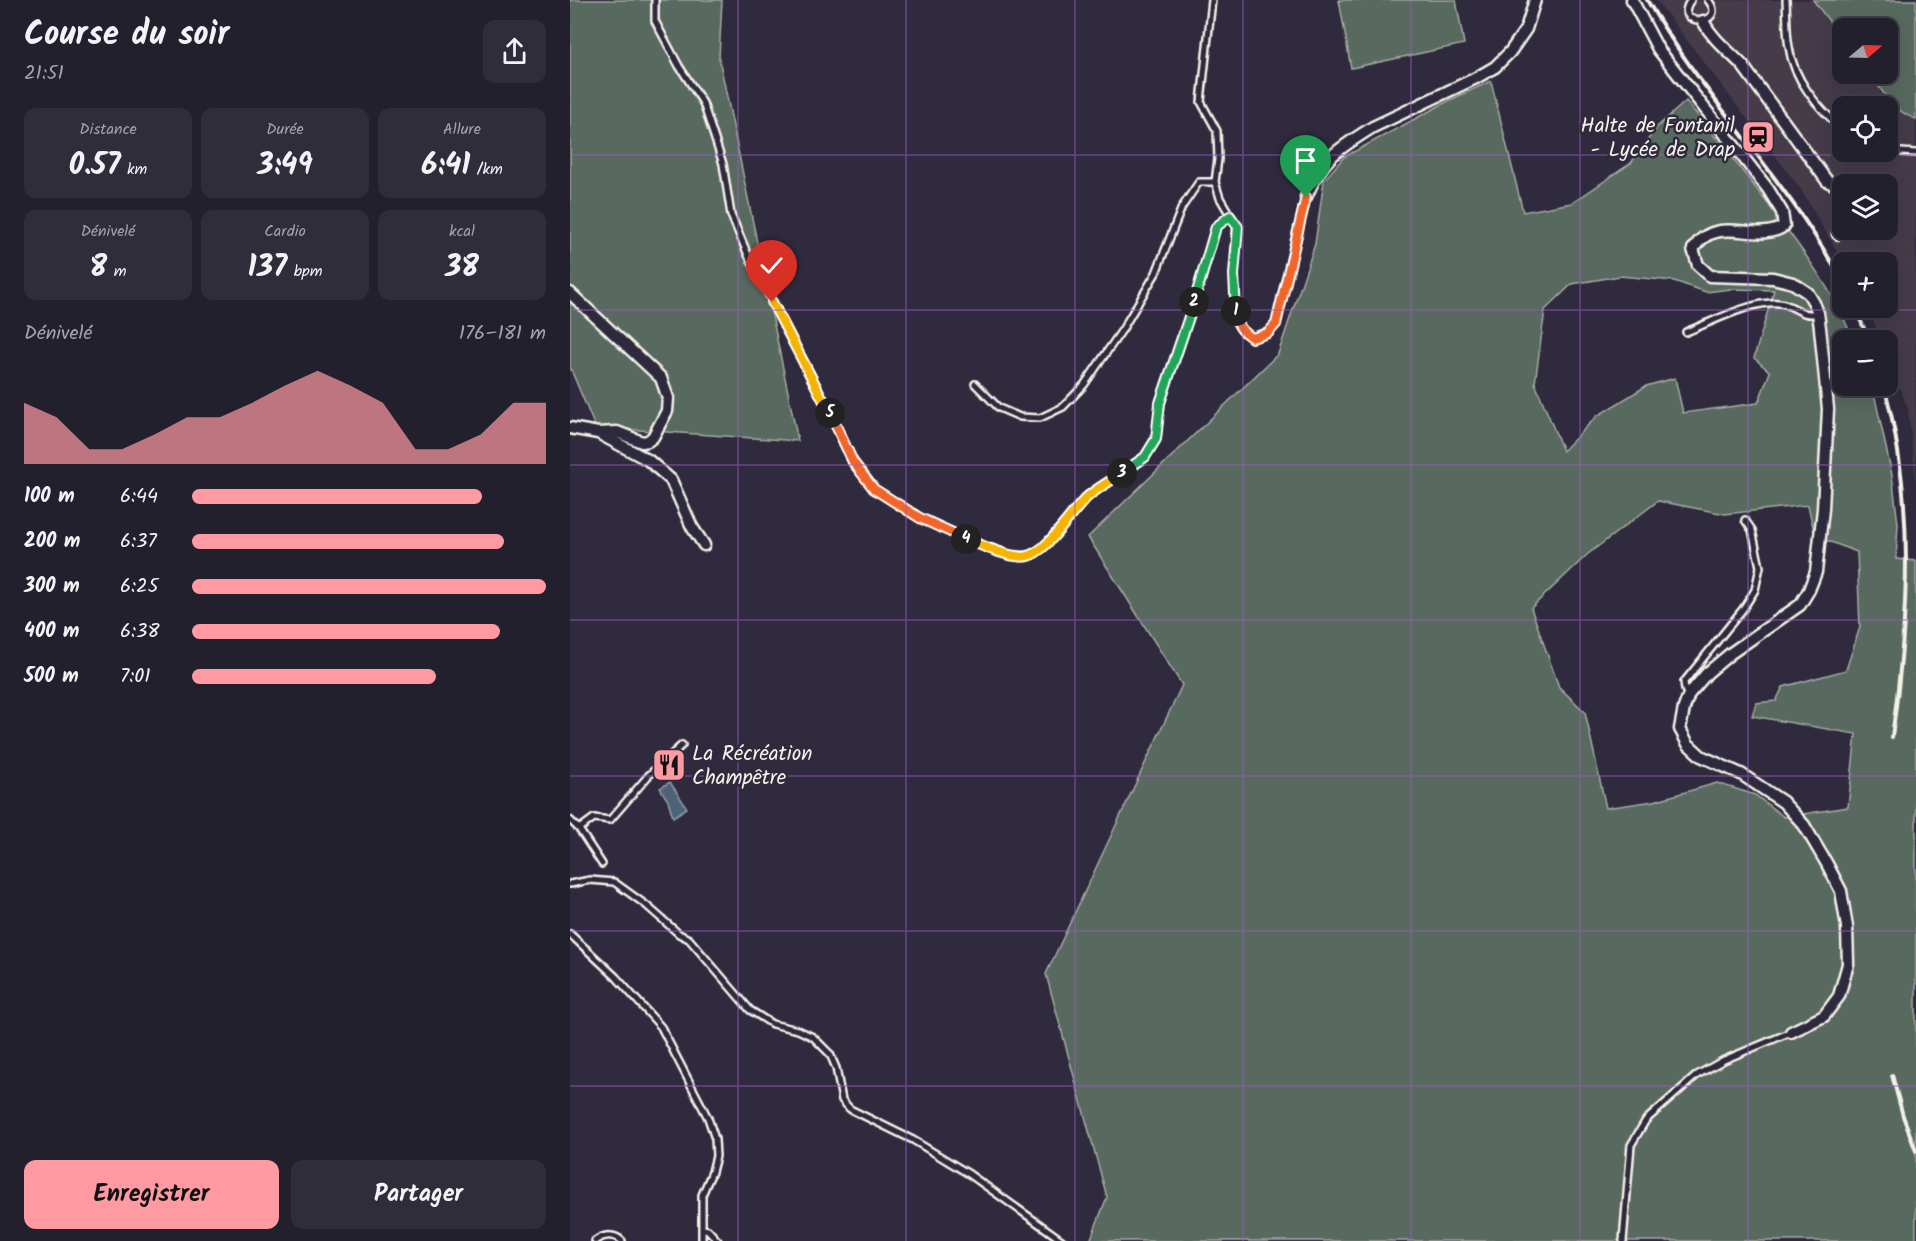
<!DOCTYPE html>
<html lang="fr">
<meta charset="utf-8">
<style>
body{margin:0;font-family:Kalam,sans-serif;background:#2f2d3a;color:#f1f3f6;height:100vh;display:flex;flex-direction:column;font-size:22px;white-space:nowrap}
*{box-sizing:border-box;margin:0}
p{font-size:20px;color:#a3a3aa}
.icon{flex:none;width:33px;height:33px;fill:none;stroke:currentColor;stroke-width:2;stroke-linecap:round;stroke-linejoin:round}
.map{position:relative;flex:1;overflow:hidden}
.drawer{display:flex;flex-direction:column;background:#23202e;width:570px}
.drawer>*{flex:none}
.needle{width:39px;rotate:71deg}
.buttons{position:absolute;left:1262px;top:18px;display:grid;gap:12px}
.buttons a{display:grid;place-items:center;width:66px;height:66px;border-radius:12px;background:#23202e;box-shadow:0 6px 24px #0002,0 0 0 2px #403e4a;font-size:30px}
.pin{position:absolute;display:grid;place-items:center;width:51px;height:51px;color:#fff;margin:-62px -26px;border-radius:50% 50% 50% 0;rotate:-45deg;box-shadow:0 0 6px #0007}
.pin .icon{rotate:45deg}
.km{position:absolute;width:30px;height:30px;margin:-15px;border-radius:50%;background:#222;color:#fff;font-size:16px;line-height:30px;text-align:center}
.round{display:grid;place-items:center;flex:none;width:63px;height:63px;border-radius:12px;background:#2f2d3a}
.head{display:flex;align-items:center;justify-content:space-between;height:102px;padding:0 24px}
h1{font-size:33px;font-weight:600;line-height:45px}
.stats{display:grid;grid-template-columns:repeat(3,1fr);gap:9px;height:102px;padding:6px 24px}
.stats div{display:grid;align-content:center;border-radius:12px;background:#2f2d3a;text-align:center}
.stats b{font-size:30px;font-weight:600}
.stats small{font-size:16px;font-weight:400}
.stats p{font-size:16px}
.chart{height:168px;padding:12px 24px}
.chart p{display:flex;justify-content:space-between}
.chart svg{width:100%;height:108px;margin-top:6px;fill:#ff9aa2;opacity:.7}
.primary-button{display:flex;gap:12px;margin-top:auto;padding:12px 24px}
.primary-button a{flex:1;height:69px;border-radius:12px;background:#ff9aa2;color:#111;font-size:24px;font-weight:600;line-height:69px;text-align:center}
.primary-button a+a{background:#2f2d3a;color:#f1f3f6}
ul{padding:0 24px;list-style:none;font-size:20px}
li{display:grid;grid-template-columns:96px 72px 1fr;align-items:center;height:45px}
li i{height:15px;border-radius:8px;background:#ff9aa2}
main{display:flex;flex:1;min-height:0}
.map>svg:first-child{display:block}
.built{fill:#443a48;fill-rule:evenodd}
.green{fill:#586960;stroke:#a6ada4;stroke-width:1.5;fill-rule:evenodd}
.water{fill:#4e6279;stroke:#909ba5;stroke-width:1.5}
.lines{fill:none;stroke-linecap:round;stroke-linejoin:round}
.service-casing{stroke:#f4f1e8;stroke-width:10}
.minor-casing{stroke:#f4f1e8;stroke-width:15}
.service{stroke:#2f2a3d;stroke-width:5}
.minor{stroke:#2f2a3d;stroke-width:10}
.rail{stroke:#f4f1e8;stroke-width:4}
.split-1-casing{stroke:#fff;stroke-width:12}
.split-2-casing{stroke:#fff;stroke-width:12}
.split-3-casing{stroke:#fff;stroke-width:12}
.split-4-casing{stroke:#fff;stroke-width:12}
.split-5-casing{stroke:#fff;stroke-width:12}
.split-6-casing{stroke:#fff;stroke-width:12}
.split-1{stroke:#f0652b;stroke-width:8}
.split-2{stroke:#22a559;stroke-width:8}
.split-3{stroke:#22a559;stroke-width:8}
.split-4{stroke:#f5b400;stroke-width:8}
.split-5{stroke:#f0652b;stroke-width:8}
.split-6{stroke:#f5b400;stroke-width:8}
.grid{fill:none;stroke:#995dc9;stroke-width:1.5;stroke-opacity:0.55}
.labels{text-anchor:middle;stroke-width:5;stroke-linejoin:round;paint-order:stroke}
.poi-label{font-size:21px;fill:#f4f1e8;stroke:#2f2a3d;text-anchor:end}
</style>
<main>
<section class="drawer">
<div class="head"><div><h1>Course du soir</h1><p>21:51</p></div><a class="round"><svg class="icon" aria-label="share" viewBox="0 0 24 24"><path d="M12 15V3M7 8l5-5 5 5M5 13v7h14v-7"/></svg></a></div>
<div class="stats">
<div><p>Distance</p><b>0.57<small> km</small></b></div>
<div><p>Durée</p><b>3:49</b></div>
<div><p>Allure</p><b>6:41<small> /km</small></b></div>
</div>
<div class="stats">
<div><p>Dénivelé</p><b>8<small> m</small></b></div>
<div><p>Cardio</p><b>137<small> bpm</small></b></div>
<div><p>kcal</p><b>38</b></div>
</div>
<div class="chart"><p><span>Dénivelé</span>176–181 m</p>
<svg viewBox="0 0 160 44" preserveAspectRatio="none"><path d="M0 44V19L10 25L20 38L30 38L40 32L50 25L60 25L70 19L80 12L90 6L100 12L110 19L120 38L130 38L140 32L150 19L160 19V44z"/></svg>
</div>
<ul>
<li><b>100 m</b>6:44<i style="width:82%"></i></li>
<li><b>200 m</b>6:37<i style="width:88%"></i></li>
<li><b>300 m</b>6:25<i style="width:100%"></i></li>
<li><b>400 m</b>6:38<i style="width:87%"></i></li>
<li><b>500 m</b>7:01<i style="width:69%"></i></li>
</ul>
<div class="primary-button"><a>Enregistrer</a><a>Partager</a></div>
</section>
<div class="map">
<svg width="1346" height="1241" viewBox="0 0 1346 1241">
<rect width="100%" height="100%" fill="#2f2a3d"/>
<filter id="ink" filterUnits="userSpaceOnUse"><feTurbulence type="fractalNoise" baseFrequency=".0167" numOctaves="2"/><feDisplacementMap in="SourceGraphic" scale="12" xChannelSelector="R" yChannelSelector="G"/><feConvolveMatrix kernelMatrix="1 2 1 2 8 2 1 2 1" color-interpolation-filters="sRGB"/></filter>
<g filter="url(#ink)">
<path class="built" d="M1086 0H1346V485L1338 409 1317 356V340H1311L1298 308H1317V262H1273L1230 188ZM1272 28H1317V74H1272ZM1272 106H1317V152H1272ZM1272 184H1317V230H1272Z"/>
<path class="green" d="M0 0H152L149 58 228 441 25 427 0 367Z
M769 0H886L894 44 781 68Z
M1243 0H1346V119C1324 112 1313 91 1299 74H1317V28H1272V38Z
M921 81 953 212 1002 203 1061 163 1087 127 1116 101C1147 139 1178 177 1207 216 1236 255 1266 295 1283 340H1272V386H1301L1304 393 1322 475 1328 524 1326 559 1346 561V1241H520L537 1197 476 974 612 685 518 537 708 354 745 244 754 180 774 157 880 100ZM1050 276 1104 281 1136 292 1161 289 1204 290 1184 358 1200 372 1188 403 1113 413 1105 378 1076 386 1027 416 993 451 965 383 975 310 1002 284ZM1088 501 1155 514 1238 505 1245 536 1287 552 1290 627 1276 670 1213 687 1206 701 1186 703 1182 716 1286 734 1278 807 1214 817 1185 795 1147 783 1084 801 1036 808 1015 712 989 687 961 608 1018 554Z"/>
<path class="water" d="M100 782 117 808 103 817 98 801 90 788Z"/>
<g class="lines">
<defs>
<path id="service" d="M85 0V21L109 66 133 103 153 164 161 215 178 255 258 409 283 462 304 489 350 518 403 542 440 555 457 556 473 548 518 496 575 457 586 439 590 403 625 299 646 227 660 216
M642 0 631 102 647 131 648 159 645 182 650 198 667 227 664 275 666 321 672 331 682 338 698 333 706 324 736 197
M1121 0C1100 27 1160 27 1138 0
M1216 0C1217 15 1216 32 1219 47 1223 78 1248 109 1272 128
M1317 151 1346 153
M1116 332C1142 322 1180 301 1209 303 1224 304 1231 318 1248 313
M405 384 429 408 450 417 470 418 493 407 514 385 552 330 586 273 612 207 629 182H645
M1119 694 1115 690 1114 682 1173 609 1185 590 1190 567 1182 530 1175 520
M0 820 9 829 32 864
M9 829 24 818 40 820 79 775 112 745
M0 884 20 880 44 882 76 905 109 934 119 939 180 1010 202 1024 228 1030 243 1037 260 1054 266 1068 272 1100 280 1109 343 1140 399 1174 493 1241
M0 934 46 977 91 1027 138 1118 145 1139 146 1156 142 1172 132 1195V1241
M132 1228 138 1230 148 1241
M25 1241C33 1235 44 1233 52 1241
M1053 1241 1061 1145 1076 1120 1127 1075 1154 1060 1221 1032"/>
<path id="minor" d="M1062 0 1088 49 1198 189 1212 212 1214 226C1186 245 1147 212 1123 249L1128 265 1140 276 1203 278 1223 283 1238 293 1244 303 1248 313 1250 328 1258 409 1253 509 1246 572 1239 590 1230 605 1161 653 1137 673 1119 694 1114 708 1110 729 1118 744 1131 756 1171 774 1213 802 1234 825 1257 864 1271 891 1277 927 1278 964 1269 996 1254 1016 1221 1032
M1133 21C1143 40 1159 51 1173 66L1257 181 1272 188
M736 197C752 158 768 149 803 127L906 78 925 67 940 52 956 29 965 0
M1268 234 1277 230
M0 293 91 378 98 398 97 411 83 437 78 441 72 442 47 432 28 433
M0 428 28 433 78 460 101 480 122 527 134 545"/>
</defs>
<use href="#service" class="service-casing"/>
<use href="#minor" class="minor-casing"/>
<use href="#service" class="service"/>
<use href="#minor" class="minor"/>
<path class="rail" d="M1077 0C1135 99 1217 180 1272 281
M1285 308 1299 340
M1314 386C1346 501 1338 620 1322 737
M1322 1075 1333 1116 1346 1151"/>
</g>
</g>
<g class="lines" filter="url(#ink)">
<defs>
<path id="split-1" d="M666 311C666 325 671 330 682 338L698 333 706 324 736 197"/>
<path id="split-2" d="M624 302 646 227 660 216 668 227 664 275 666 311"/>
<path id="split-3" d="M552 473 575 457 586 439 590 403 624 302"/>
<path id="split-4" d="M396 539C410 545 443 560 458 556 478 551 501 512 517 497 527 488 541 481 552 473"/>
<path id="split-5" d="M260 413 283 462 304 489 350 518 396 539"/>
<path id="split-6" d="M202 302 260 413"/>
</defs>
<use href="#split-1" class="split-1-casing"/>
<use href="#split-2" class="split-2-casing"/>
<use href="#split-3" class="split-3-casing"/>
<use href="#split-4" class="split-4-casing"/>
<use href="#split-5" class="split-5-casing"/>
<use href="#split-6" class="split-6-casing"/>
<use href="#split-1" class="split-1"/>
<use href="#split-2" class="split-2"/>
<use href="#split-3" class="split-3"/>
<use href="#split-4" class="split-4"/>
<use href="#split-5" class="split-5"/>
<use href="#split-6" class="split-6"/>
</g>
<path class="grid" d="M168 0V1241M336 0V1241M505 0V1241M673 0V1241M841 0V1241M1010 0V1241M1178 0V1241M0 155H1346M0 310H1346M0 465H1346M0 620H1346M0 776H1346M0 931H1346M0 1086H1346"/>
<defs>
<symbol id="station-square" viewBox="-11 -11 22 22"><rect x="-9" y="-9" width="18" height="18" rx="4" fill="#ff9aa2" stroke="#2f2a3d"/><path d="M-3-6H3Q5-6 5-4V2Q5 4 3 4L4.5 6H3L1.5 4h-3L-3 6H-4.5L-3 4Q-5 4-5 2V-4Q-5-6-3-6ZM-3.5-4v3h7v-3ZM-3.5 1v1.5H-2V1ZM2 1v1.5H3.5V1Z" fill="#111"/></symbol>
<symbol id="restaurant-square" viewBox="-11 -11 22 22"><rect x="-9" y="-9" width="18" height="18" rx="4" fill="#ff9aa2" stroke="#2f2a3d"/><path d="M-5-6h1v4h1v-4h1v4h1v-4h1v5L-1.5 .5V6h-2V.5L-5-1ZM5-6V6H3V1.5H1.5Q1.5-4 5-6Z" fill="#111"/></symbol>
</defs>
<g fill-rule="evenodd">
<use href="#station-square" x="1169" y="118" width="38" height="38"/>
<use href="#restaurant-square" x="80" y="746" width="38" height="38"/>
</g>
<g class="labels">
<g class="poi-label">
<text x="1165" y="132">Halte de Fontanil<tspan x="1165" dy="24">- Lycée de Drap</tspan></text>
<text x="122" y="760" text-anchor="start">La Récréation<tspan x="122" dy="24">Champêtre</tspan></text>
</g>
</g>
</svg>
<div class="buttons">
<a><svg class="needle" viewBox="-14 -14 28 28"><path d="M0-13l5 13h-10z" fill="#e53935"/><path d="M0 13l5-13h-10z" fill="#a3a3aa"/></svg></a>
<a><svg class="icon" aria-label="locate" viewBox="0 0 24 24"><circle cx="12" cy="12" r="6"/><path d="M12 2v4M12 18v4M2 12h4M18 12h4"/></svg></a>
<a><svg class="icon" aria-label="layers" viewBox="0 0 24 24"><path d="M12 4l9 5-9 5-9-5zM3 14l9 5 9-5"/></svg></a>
<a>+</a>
<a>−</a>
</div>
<div class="pin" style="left:736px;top:197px;background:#1e9e55"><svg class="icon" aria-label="arrive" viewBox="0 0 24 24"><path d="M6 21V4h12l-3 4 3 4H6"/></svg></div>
<div class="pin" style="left:202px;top:302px;background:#d93025"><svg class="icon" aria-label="check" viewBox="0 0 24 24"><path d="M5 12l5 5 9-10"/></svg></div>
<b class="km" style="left:666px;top:311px">1</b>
<b class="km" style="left:624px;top:302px">2</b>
<b class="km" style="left:552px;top:473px">3</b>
<b class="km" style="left:396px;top:539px">4</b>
<b class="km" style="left:260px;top:413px">5</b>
</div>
</main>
